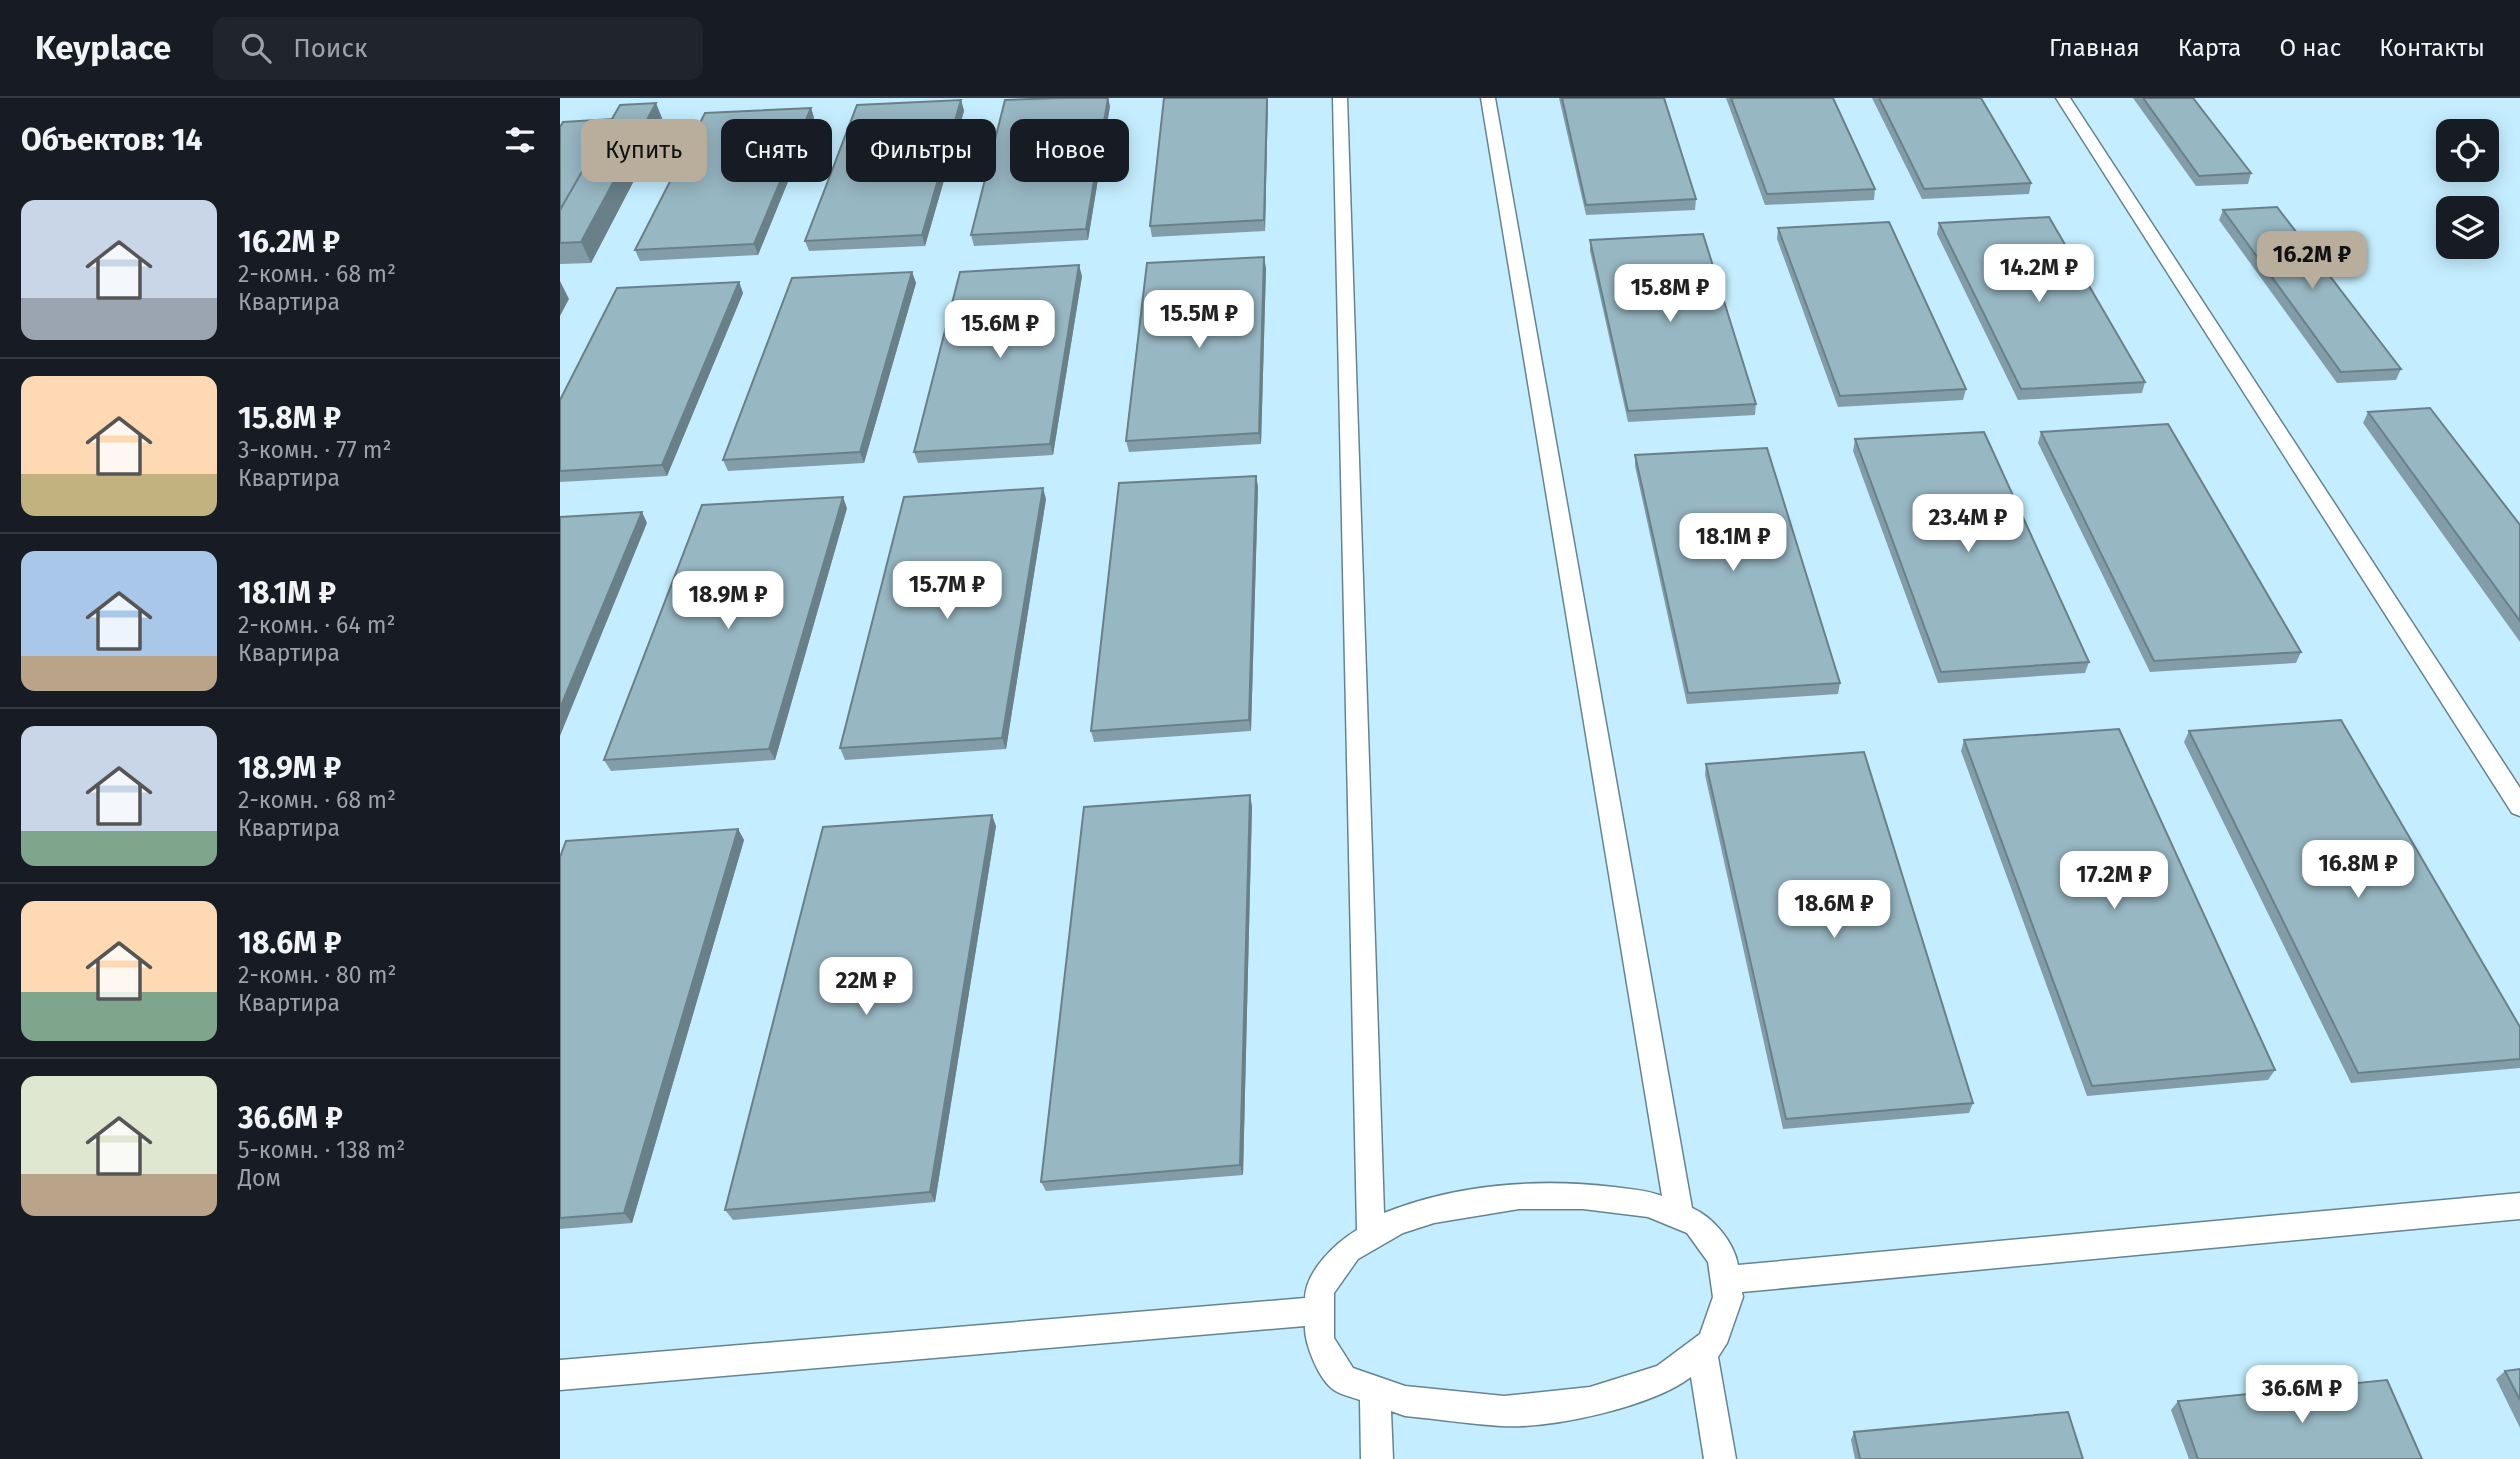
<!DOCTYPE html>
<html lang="ru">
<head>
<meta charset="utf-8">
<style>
  body { margin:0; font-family:"Fira Sans",sans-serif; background:#20242c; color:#f1f3f6; height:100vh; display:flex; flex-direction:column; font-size:26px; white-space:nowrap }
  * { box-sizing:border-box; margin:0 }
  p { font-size:23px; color:#9ea1a6 }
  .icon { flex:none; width:38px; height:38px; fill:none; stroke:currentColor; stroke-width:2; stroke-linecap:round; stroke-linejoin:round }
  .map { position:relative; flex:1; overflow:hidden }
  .drawer { display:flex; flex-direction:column; background:#171b24; width:560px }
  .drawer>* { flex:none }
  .top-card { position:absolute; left:21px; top:21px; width:665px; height:63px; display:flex; gap:14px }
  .tools { position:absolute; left:1876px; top:21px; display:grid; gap:14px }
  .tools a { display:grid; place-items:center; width:63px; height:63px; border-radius:14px; background:#171b24; box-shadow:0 4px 18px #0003; font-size:35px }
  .price { position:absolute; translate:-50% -60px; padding:0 16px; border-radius:14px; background:#fff; color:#222; font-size:23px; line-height:46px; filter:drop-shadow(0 2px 4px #0008) }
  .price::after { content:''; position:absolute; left:50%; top:42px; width:21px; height:16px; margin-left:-10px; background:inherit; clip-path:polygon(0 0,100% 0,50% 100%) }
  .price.selected { background:#b9ae9b; color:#111 }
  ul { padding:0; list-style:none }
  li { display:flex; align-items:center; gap:21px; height:175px; padding:0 21px }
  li+li { border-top:2px solid #363941 }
  li span { display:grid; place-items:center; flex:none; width:196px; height:140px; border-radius:14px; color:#555 }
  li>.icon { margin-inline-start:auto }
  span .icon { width:84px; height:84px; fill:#fffc; stroke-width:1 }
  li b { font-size:30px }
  h2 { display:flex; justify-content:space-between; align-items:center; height:84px; padding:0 21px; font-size:30px }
  .pill { padding:0 24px; border-radius:14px; background:#171b24; box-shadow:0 4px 18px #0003; font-size:24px; line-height:63px }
  .pill.selected { background:#b9ae9b; color:#111 }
  header { display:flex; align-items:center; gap:42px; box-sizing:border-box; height:98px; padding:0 35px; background:#171b24; border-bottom:2px solid #363941 }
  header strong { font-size:33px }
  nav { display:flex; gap:38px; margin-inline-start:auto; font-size:24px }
  .search { width:490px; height:63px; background:#20242c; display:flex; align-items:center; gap:18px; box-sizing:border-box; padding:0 24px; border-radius:14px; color:#9ea1a6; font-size:26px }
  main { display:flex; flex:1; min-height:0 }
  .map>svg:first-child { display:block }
</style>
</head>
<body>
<header>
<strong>Keyplace</strong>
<div class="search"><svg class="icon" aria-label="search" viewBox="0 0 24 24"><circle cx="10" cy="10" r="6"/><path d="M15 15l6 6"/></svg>Поиск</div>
<nav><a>Главная</a><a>Карта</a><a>О нас</a><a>Контакты</a></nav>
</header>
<main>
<section class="drawer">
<h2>Объектов: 14<svg class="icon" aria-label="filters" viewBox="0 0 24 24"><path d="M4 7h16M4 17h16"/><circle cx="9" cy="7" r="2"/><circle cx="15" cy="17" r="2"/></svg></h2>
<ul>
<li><span style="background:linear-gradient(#c9d6e8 70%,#9aa5b1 0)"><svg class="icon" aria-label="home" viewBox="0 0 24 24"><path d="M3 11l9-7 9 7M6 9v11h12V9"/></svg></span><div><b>16.2M ₽</b><p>2-комн. · 68 m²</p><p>Квартира</p></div></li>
<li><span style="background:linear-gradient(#ffd9b3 70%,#c2b280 0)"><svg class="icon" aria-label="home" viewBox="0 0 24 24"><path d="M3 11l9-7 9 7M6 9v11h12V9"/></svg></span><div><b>15.8M ₽</b><p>3-комн. · 77 m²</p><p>Квартира</p></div></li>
<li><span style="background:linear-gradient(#a9c7e8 75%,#b9a48a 0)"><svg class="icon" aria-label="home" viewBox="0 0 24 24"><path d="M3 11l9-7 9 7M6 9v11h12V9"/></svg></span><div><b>18.1M ₽</b><p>2-комн. · 64 m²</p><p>Квартира</p></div></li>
<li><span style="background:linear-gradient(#c9d6e8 75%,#7fa58c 0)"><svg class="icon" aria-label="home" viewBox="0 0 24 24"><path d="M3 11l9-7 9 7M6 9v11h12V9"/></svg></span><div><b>18.9M ₽</b><p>2-комн. · 68 m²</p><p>Квартира</p></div></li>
<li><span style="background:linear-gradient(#ffd9b3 65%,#7fa58c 0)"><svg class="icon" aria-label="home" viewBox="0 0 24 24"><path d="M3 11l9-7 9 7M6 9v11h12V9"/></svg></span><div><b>18.6M ₽</b><p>2-комн. · 80 m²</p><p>Квартира</p></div></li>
<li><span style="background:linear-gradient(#dfe7d0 70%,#b9a48a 0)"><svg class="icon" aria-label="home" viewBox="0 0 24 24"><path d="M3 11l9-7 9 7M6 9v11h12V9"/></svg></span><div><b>36.6M ₽</b><p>5-комн. · 138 m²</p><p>Дом</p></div></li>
</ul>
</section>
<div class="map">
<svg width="1960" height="1361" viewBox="0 0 1960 1361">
  <rect width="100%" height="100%" fill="#d7f2fd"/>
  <path fill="#c4eeff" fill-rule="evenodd" d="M0 0H1960V1361H0ZM1888 33H1927V72H1888ZM1888 110H1927V149H1888Z"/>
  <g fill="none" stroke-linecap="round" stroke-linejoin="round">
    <g stroke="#658490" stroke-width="3">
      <path id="service" d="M773 0H787L824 1115C896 1086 978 1080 1054 1089 1070 1091 1086 1092 1102 1098L921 0H935L1132 1110C1153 1119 1174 1144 1178 1167L1960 1095V1121L1182 1194 1183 1199 1167 1245 1158 1259 1176 1361H1144L1131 1279C1091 1309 992 1331 941 1328 909 1326 877 1321 845 1318L831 1313 833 1361H801L800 1302C792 1299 781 1297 774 1292 759 1282 744 1245 745 1228L0 1292V1262L745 1200C746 1173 775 1145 797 1132ZM959 1111H1023L1088 1119 1127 1135 1148 1164 1153 1199 1140 1236 1097 1268 1030 1289 944 1298 845 1288 793 1270 774 1240V1195L798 1161 843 1135 874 1125Z
        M1496 0H1510L1960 690V718L1952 715Z"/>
    </g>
    <use href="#service" fill="#fff" fill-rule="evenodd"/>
  </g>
  <path fill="#829da8" d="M604 0H708L705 133 592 139 590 128Z
    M999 0H1104L1136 101 1135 112 1026 117Z
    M1166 0H1273L1315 91 1314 102 1205 107Z
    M1312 0H1421L1471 85 1469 96 1362 101Z
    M1573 0H1633L1691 75 1688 86 1636 88Z
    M401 2 404 13 365 148 249 153 245 143Z
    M550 8 528 142 414 148 411 137Z
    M251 10 254 20 198 157 80 163 75 152Z
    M104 25 31 165 0 166V29Z
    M1663 112 1841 271 1836 282 1777 285 1659 122Z
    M1379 125 1585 284 1582 295 1458 302 1377 136Z
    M1218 130 1406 291 1403 302 1278 309 1217 141Z
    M1030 142 1196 306 1195 317 1068 324 1030 153Z
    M706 170 701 346 569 354 566 343Z
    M352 174 356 185 304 365 168 373 163 362Z
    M522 178 493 357 358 365 354 354Z
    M179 184 183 195 107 378 0 384V302Z
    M1808 314 1960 427V544L1803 325Z
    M1481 334 1741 554 1736 565 1590 574 1478 345Z
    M1295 342 1529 564 1525 575 1378 585 1293 353Z
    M1075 357 1280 585 1278 596 1127 606 1075 368Z
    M696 378 698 389 691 633 534 644 531 633Z
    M486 401 446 651 285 662 280 650Z
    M287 410 215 662 51 673 44 662Z
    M1629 633 1960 929V970L1791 985 1624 644Z
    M1404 642 1715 972 1708 982 1527 998 1401 653Z
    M1146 666 1413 1005 1409 1015 1223 1031 1145 677Z
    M692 708 683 1077 486 1093 481 1084Z
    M436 728 375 1104 173 1122 165 1112Z
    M178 731 184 742 72 1125 0 1131V759Z
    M1960 1271V1330L1936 1281 1945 1273Z
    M1618 1303 1862 1361H1629L1611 1312Z
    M1294 1334 1523 1361H1295L1291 1342Z"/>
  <path fill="#6a8088" d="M548 0 550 8 528 142 526 131Z
    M707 0H708L705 133 704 122Z
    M401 2 404 13 365 148 362 137Z
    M96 5 104 25 31 165 21 144Z
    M251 10 254 20 198 157 194 146Z
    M704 159 706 170 701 346 699 335Z
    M519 167 522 178 493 357 490 346Z
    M352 174 356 185 304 365 300 354Z
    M0 183 9 201 0 218Z
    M179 184 183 195 107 378 102 367Z
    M696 378 698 389 691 633 689 622Z
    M483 390 486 401 446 651 442 640Z
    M283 399 287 410 215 662 209 651Z
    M82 414 87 425 0 638V610Z
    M690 697 692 708 683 1077 680 1067Z
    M432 717 436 728 375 1104 370 1094Z
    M178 731 184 742 72 1125 64 1115Z"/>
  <path fill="#97b7c3" stroke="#6a8088" stroke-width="2" d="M499 0H548L526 131 411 137 445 2Z
    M604 0H707L704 122 590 128Z
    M1002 0H1104L1136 101 1026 107Z
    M1171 0H1273L1315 91 1207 96Z
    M1319 0H1421L1471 85 1364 91Z
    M1583 0H1633L1691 75 1639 78Z
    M401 2 362 137 245 143 297 7Z
    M96 5 21 144 0 145V112L60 7Z
    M251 10 194 146 75 152 145 15Z
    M52 21 0 112V29L3 24Z
    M1717 109 1841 271 1781 274 1663 112Z
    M1489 119 1585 284 1461 291 1379 125Z
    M1329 124 1406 291 1280 298 1218 130Z
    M1143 136 1196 306 1068 313 1030 142Z
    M704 159 699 335 566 343 587 165Z
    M519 167 490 346 354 354 400 174Z
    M352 174 300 354 163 362 232 180Z
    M179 184 102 367 0 373V302L57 190Z
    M1870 310 1960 427V523L1808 314Z
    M1608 326 1741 554 1594 563 1481 334Z
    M1424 334 1529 564 1381 574 1295 341Z
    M1207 350 1280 585 1128 595 1075 357Z
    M696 378 689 622 531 633 559 385Z
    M483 390 442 640 280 650 344 399Z
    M283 399 209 651 44 662 142 407Z
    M82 414 0 610V419Z
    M1781 622 1960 929V961L1798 975 1629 633Z
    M1559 631 1715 972 1532 988 1404 642Z
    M1304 654 1413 1005 1226 1021 1146 666Z
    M690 697 680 1067 481 1084 524 709Z
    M432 717 370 1094 165 1112 263 729Z
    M178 731 64 1115 0 1120V759L6 743Z
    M1960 1271V1302L1945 1273Z
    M1827 1282 1862 1361H1638L1618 1303Z
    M1508 1314 1523 1361H1300L1294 1334Z"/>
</svg>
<div class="tools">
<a><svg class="icon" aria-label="locate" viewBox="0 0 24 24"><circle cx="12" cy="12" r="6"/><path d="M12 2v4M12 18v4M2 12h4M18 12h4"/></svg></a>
<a><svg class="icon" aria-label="layers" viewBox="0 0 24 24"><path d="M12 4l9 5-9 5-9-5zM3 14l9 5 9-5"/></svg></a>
</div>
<b class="price selected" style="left:1752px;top:193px">16.2M ₽</b>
<b class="price" style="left:1479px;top:206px">14.2M ₽</b>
<b class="price" style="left:1110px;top:226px">15.8M ₽</b>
<b class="price" style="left:639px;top:252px">15.5M ₽</b>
<b class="price" style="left:440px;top:262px">15.6M ₽</b>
<b class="price" style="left:1408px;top:456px">23.4M ₽</b>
<b class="price" style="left:1173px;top:475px">18.1M ₽</b>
<b class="price" style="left:387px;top:523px">15.7M ₽</b>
<b class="price" style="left:168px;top:533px">18.9M ₽</b>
<b class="price" style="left:1798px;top:802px">16.8M ₽</b>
<b class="price" style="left:1554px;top:813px">17.2M ₽</b>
<b class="price" style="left:1274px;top:842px">18.6M ₽</b>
<b class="price" style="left:306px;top:919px">22M ₽</b>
<b class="price" style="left:1742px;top:1327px">36.6M ₽</b>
<div class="top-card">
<a class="pill selected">Купить</a>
<a class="pill">Снять</a>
<a class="pill">Фильтры</a>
<a class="pill">Новое</a>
</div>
</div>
</main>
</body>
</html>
